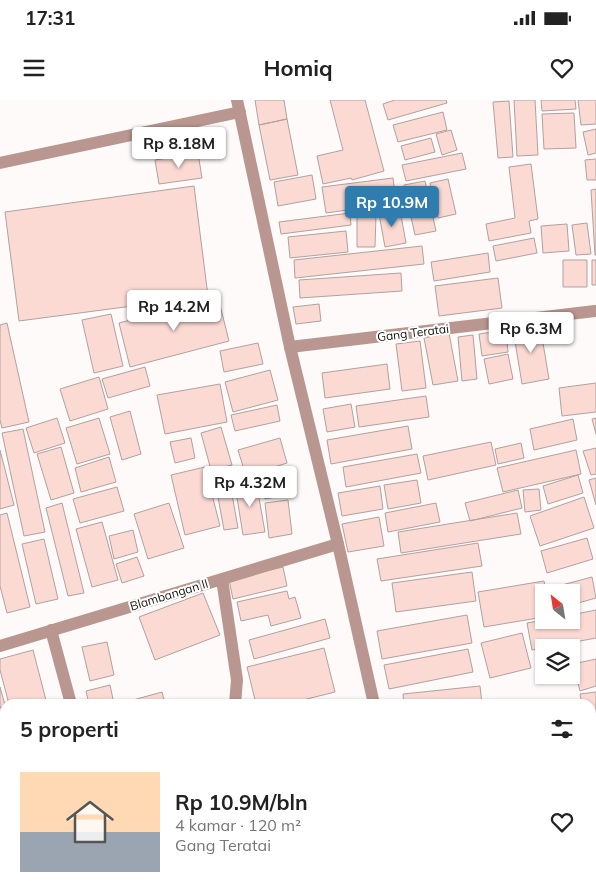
<!DOCTYPE html>
<html lang="id">
<head>
<meta charset="utf-8">
<style>
  body { margin:0; font-family:Mulish,sans-serif; background:#f6f6f6; color:#222; height:100vh; display:flex; flex-direction:column; font-size:19px; white-space:nowrap }
  * { box-sizing:border-box; margin:0 }
  p { font-size:16px; color:#767676 }
  .icon { flex:none; width:28px; height:28px; fill:none; stroke:currentColor; stroke-width:2; stroke-linecap:round; stroke-linejoin:round }
  .map { position:relative; flex:1; overflow:hidden }
  .panel { position:absolute; left:0px; top:599px; width:596px; height:196px; display:flex; flex-direction:column; background:#fff; border-radius:15px 15px 0 0; box-shadow:0 1px 4px #0004 }
  .panel>* { flex:none }
  .needle { width:32px; rotate:330deg }
  .controls { position:absolute; left:535px; top:484px; display:grid; gap:10px }
  .controls a { display:grid; place-items:center; width:45px; height:45px; border-radius:0px; background:#fff; box-shadow:0 1px 4px #0004; font-size:25px }
  .price { position:absolute; translate:-50% -42px; padding:0 11px; border-radius:5px; background:#fff; color:#222; font-size:16px; line-height:32px; filter:drop-shadow(0 1px 2px #0008) }
  .price::after { content:''; position:absolute; left:50%; top:30px; width:15px; height:11px; margin-left:-8px; background:inherit; clip-path:polygon(0 0,100% 0,50% 100%) }
  .price.selected { background:#2f7caf; color:#fff }
  ul { padding:0; list-style:none }
  li { display:flex; align-items:center; gap:15px; height:125px; padding:0 20px }
  li span { display:grid; place-items:center; flex:none; width:140px; height:100px; border-radius:0px; color:#555 }
  li>.icon { margin-inline-start:auto }
  span .icon { width:60px; height:60px; fill:#fffc; stroke-width:1 }
  li b { font-size:21px }
  h2 { display:flex; justify-content:space-between; align-items:center; height:60px; padding:0 20px; font-size:21px }
  .status { display:flex; justify-content:space-between; align-items:center; height:35px; padding:0 25px; background:#fff; direction:ltr }
  .status svg { height:14px; fill:currentColor }
  header { display:flex; justify-content:space-between; align-items:center; height:65px; padding:0 20px; background:#fff; font-size:22px; font-weight:700 }
  .map>svg:first-child { display:block }
</style>
</head>
<body>
<div class="status"><b>17:31</b><svg viewBox="0 0 49 12"><path d="M0 12V9h3v3zM5 12V6h3v6zM10 12V3h3v9zM15 12V0h3v12zM26 1h20v11H26zM47 4h2v5h-2z"/></svg></div>
<header><svg class="icon" aria-label="menu" viewBox="0 0 24 24"><path d="M4 6h16M4 12h16M4 18h16"/></svg>Homiq<svg class="icon" aria-label="heart" viewBox="0 0 24 24"><path d="M12 20l-8-8c-3-5 5-10 8-4 3-6 11-1 8 4z"/></svg></header>
<div class="map">
<svg width="596" height="794" viewBox="0 0 596 794">
  <rect width="100%" height="100%" fill="#fdfaf9"/>
  <path fill="#fcdad4" stroke="#b1a19e" d="M255 0H284L287 19 259 25Z
    M330 0H365L384 71 352 80 351 78 323 84 317 56 343 50Z
    M395 0H446L447 3 388 20 383 4Z
    M514 0H535L538 55 517 56Z
    M541 0H575L576 9 542 11Z
    M578 0H596V24L581 25Z
    M509 1 513 57 498 58 493 2Z
    M443 12 447 30 398 42 393 25Z
    M574 13 576 48 544 49 542 14Z
    M287 19 298 75 270 80 259 25Z
    M193 29 197 51 160 58 156 37Z
    M596 29V53L588 55 583 32Z
    M451 30 457 50 442 55 436 34Z
    M431 38 435 52 405 60 401 46Z
    M198 53 202 78 159 84 155 60Z
    M462 53 466 69 406 81 402 65Z
    M596 59V80H587L585 60Z
    M531 64 538 119 529 121 531 133 489 141 486 124 515 118 509 67Z
    M312 75 316 99 278 106 274 82Z
    M393 78 396 103 326 113 322 87Z
    M448 79 456 114 438 118 430 83Z
    M425 81 436 131 415 135 404 85Z
    M194 86 208 196 19 221 5 112Z
    M596 89V155H595L591 90Z
    M400 110 406 143 385 147 379 114Z
    M350 113 351 125 281 134 279 122Z
    M357 114 376 115 375 147H357Z
    M587 123 591 154 576 155 572 125Z
    M567 124 569 151 543 153 541 126Z
    M346 131 348 152 290 158 288 137Z
    M534 138 537 153 496 161 493 146Z
    M422 146 424 164 295 178 294 160Z
    M488 153 490 172 434 181 431 162Z
    M563 160H587V187H563Z
    M592 160H596V185H592Z
    M401 173 402 191 300 198 299 180Z
    M498 178 502 208 439 216 435 186Z
    M218 197 229 241 130 267 119 223Z
    M319 204 321 221 296 224 293 207Z
    M111 214 123 266 94 273 82 220Z
    M7 223 29 322 2 328 0 320V225Z
    M540 225 549 279 522 284 513 229Z
    M506 230 508 252 482 256 479 234Z
    M449 233 458 281 433 285 424 238Z
    M473 235 477 279 462 281 458 237Z
    M420 241 426 288 402 291 396 244Z
    M258 243 263 264 224 272 220 251Z
    M508 254 513 279 489 284 484 259Z
    M387 264 390 289 325 298 322 273Z
    M145 267 150 286 108 298 102 279Z
    M270 270 278 300 233 312 225 282Z
    M99 277 108 309 70 321 60 289Z
    M596 283V312L562 316 559 288Z
    M220 284 227 322 165 334 157 295Z
    M426 296 429 317 359 327 356 306Z
    M351 304 355 327 327 332 323 309Z
    M277 305 280 321 235 331 231 315Z
    M130 311 141 354 122 360 110 317Z
    M57 318 65 343 34 353 26 328Z
    M99 318 110 354 77 364 66 328Z
    M596 318V334L592 319Z
    M573 319 577 340 534 350 530 329Z
    M408 326 412 349 331 364 327 340Z
    M221 327 232 365 211 370 201 333Z
    M23 329 45 432 24 436 2 333Z
    M191 338 195 358 175 363 170 342Z
    M280 338 287 363 246 376 238 350Z
    M491 342 496 365 428 380 423 356Z
    M521 343 524 358 498 364 495 349Z
    M61 347 74 393 51 400 37 354Z
    M596 348V374L591 375 583 351Z
    M0 350 14 405 0 409Z
    M576 350 581 374 503 392 497 368Z
    M417 354 421 373 346 387 343 367Z
    M109 357 116 382 81 392 75 368Z
    M205 367 220 426 185 435 171 375Z
    M228 372 238 428 224 430 214 375Z
    M285 374 288 395 265 399 262 378Z
    M578 375 583 393 548 404 543 386Z
    M596 378V405L589 380Z
    M417 380 421 403 388 409 384 385Z
    M256 381 265 432 243 435 235 385Z
    M380 386 383 409 342 416 338 393Z
    M117 387 124 411 80 423 73 399Z
    M539 389 541 410 525 412 523 390Z
    M518 390 522 408 470 421 465 403Z
    M584 397 594 428 540 446 530 416Z
    M288 400 292 434 269 438 265 403Z
    M62 403 84 493 68 496 46 408Z
    M169 403 184 448 148 459 134 414Z
    M436 403 440 422 388 432 385 413Z
    M7 413 30 507 7 513 0 486V415Z
    M517 413 521 434 401 453 398 432Z
    M379 417 384 446 348 452 342 424Z
    M102 422 118 480 92 487 76 429Z
    M133 430 138 452 114 459 109 436Z
    M587 438 593 459 547 473 541 451Z
    M44 439 58 499 36 504 22 444Z
    M478 443 482 466 381 481 377 459Z
    M137 457 144 476 122 483 116 464Z
    M283 467 287 486 233 499 229 480Z
    M472 472 476 501 396 512 392 483Z
    M592 477 596 498 571 505V492H548L547 489Z
    M544 481 546 492H544V517L484 527 478 492Z
    M287 491 289 499 295 497 301 518 271 526 268 515 241 521 237 502Z
    M203 493 220 535 155 560 139 517Z
    M596 510V538L532 550 527 523 544 520H571V515Z
    M467 515 472 543 382 559 377 531Z
    M325 519 330 538 254 559 249 540Z
    M522 533 531 568 490 578 481 543Z
    M107 542 114 575 90 581 82 547Z
    M324 548 335 592 287 604H256L247 567Z
    M468 549 473 572 389 589 384 565Z
    M33 550 47 604H9L0 570V559Z
    M596 559V586L580 591 573 564Z
    M110 585 114 604H89L86 591Z
    M480 586 482 604H404L403 594Z
    M0 587 5 605V607L0 608Z
    M162 592 165 604H126V602Z
    M596 592V619H591V604H582L580 594Z
    M5 615V645L0 646V616Z
    M596 622V641L591 642V623Z
    M596 649V672L593 673 591 650Z
    M5 658V702L0 704V660Z
    M2 714 5 725V767L0 749V715Z
    M596 769V794H583L582 790H591V770Z
    M23 790H47V794H21L20 791Z
    M78 790H102L103 794H62Z
    M141 790H165L166 794H140L139 791Z
    M190 790H221L223 794H191Z
    M290 790H375L376 794H291Z
    M446 790H516V794H446Z
    M520 790H545L546 794H521Z
    M555 790H576L577 794H555Z"/>
  <g fill="none" stroke-linecap="round" stroke-linejoin="round">
    <path stroke="#b9968f" stroke-width="12" d="M0 63 240 12"/>
    <path stroke="#b9968f" stroke-width="12" d="M290 247 595 211
      M222 479 237 580 235 604
      M51 530 71 604
      M0 546 338 444
      M0 762 5 780
      M8 790 9 794
      M121 790 122 794"/>
    <path stroke="#b9968f" stroke-width="12" d="M237 0 290 247 338 444 374 604
      M415 790 416 794"/>
  </g>
  <g text-anchor="middle" stroke-width="4" stroke-linejoin="round" paint-order="stroke">
    <g font-size="12" fill="#15100e" stroke="#fff">
      <text transform="translate(413 233) rotate(-7)" y="4">Gang Teratai</text>
      <text transform="translate(169 495) rotate(-17)" y="4">Blambangan II</text>
    </g>
  </g>
</svg>
<div class="controls">
<a><svg class="needle" viewBox="-14 -14 28 28"><path d="M0-13l5 13h-10z" fill="#e53935"/><path d="M0 13l5-13h-10z" fill="#767676"/></svg></a>
<a><svg class="icon" aria-label="layers" viewBox="0 0 24 24"><path d="M12 4l9 5-9 5-9-5zM3 14l9 5 9-5"/></svg></a>
</div>
<b class="price" style="left:179px;top:69px">Rp 8.18M</b>
<b class="price selected" style="left:392px;top:128px">Rp 10.9M</b>
<b class="price" style="left:174px;top:232px">Rp 14.2M</b>
<b class="price" style="left:531px;top:254px">Rp 6.3M</b>
<b class="price" style="left:250px;top:408px">Rp 4.32M</b>
<section class="panel">
<h2>5 properti<svg class="icon" aria-label="filters" viewBox="0 0 24 24"><path d="M4 7h16M4 17h16"/><circle cx="9" cy="7" r="2"/><circle cx="15" cy="17" r="2"/></svg></h2>
<ul>
<li><span style="background:linear-gradient(#ffd9b3 60%,#9aa5b1 0)"><svg class="icon" aria-label="home" viewBox="0 0 24 24"><path d="M3 11l9-7 9 7M6 9v11h12V9"/></svg></span><div><b>Rp 10.9M/bln</b><p>4 kamar · 120 m²</p><p>Gang Teratai</p></div><svg class="icon" aria-label="heart" viewBox="0 0 24 24"><path d="M12 20l-8-8c-3-5 5-10 8-4 3-6 11-1 8 4z"/></svg></li>
</ul>
</section>
</div>
</body>
</html>
